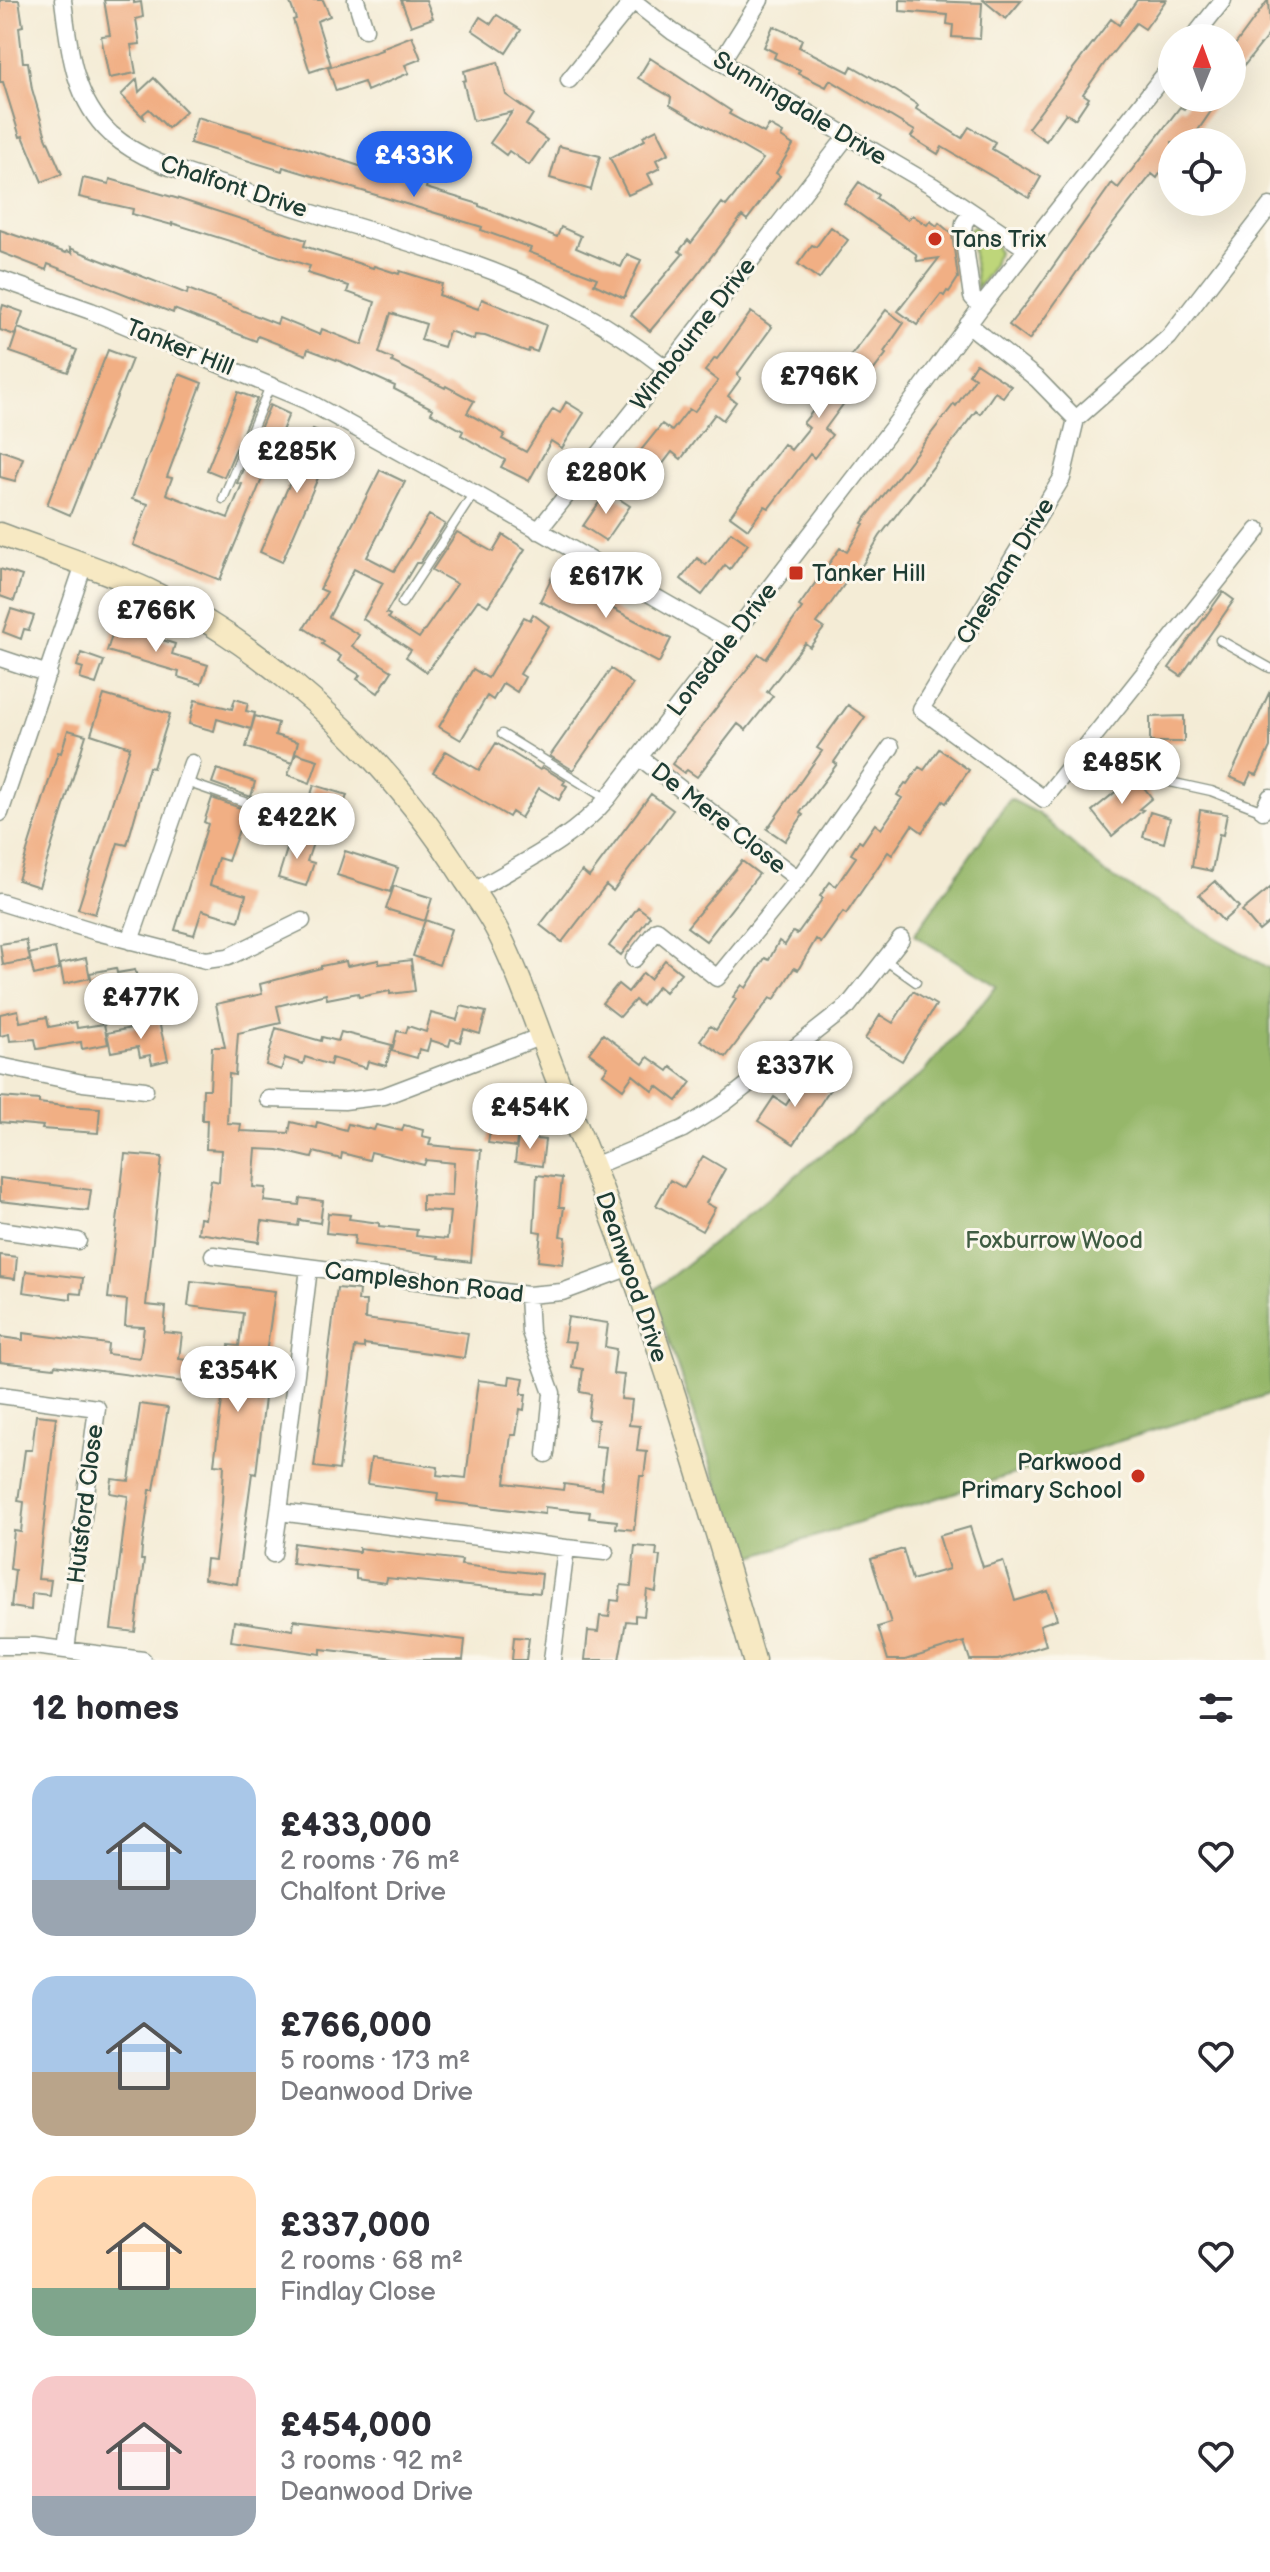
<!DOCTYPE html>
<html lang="en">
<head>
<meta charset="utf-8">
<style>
  body { margin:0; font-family:"Balsamiq Sans",sans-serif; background:#f2f2f3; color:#2b2b33; height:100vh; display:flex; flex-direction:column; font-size:30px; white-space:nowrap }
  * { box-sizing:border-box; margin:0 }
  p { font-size:26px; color:#7c7c81 }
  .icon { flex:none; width:44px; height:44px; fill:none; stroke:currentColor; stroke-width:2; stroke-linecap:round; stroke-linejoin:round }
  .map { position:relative; height:1660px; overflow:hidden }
  .panel { display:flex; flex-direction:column; background:#fff; flex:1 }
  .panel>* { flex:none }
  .needle { width:52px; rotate:1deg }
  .fabs { position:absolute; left:1158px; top:24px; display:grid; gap:16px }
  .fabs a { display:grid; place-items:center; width:88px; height:88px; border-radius:50%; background:#fff; box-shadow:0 8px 32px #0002; font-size:40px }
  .price { position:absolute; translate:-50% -68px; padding:0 18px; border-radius:28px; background:#fff; color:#222; font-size:26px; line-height:52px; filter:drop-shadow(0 2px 4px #0008) }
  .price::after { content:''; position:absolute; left:50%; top:48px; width:24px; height:18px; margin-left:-12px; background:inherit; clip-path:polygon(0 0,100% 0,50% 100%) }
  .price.on { background:#2563eb; color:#fff }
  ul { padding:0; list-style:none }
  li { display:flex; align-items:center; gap:24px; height:200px; padding:0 32px }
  li span { display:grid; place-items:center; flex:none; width:224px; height:160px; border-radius:24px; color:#555 }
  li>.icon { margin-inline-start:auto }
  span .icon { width:96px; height:96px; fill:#fffc; stroke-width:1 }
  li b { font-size:34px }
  h2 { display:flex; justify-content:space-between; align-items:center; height:96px; padding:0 32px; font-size:34px }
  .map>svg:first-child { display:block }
</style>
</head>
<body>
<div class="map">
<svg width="1270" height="1660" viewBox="0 0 1270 1660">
  <rect width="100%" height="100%" fill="#fbf7ec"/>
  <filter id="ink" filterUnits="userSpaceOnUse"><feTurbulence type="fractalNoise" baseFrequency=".0125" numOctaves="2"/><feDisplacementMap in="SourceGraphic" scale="16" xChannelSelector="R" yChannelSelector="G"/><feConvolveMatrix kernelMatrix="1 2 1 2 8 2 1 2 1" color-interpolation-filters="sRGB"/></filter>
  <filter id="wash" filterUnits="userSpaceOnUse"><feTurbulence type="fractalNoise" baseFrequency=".006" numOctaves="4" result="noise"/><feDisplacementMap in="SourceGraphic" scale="32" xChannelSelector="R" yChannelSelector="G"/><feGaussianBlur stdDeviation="1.8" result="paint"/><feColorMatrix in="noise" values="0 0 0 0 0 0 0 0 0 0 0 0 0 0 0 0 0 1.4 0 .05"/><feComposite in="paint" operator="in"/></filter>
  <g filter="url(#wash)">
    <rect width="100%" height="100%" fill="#f4ecd6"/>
    <path fill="#bed67a" stroke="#6e8a57" stroke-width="2" d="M974 226 992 240 998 251 994 265 977 289 970 229Z"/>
    <path fill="#96b76a" stroke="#5a7a4f" stroke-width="2" d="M1010 799 1038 813 1105 873 1270 969V1394L743 1559 652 1292 923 1073 997 986 914 935Z"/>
    <g id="blocks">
      <path fill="#f1af84" d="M0 0H19L23 26 19 27 23 62H28L32 89 46 137 62 174 42 182 23 136 20 137 3 82H0Z
        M104 0H134V3L141 2 143 17 136 19 140 44 131 45 136 73 109 78 101 36 110 35Z
        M289 0H323L330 16 317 21 331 65 310 72 293 20 296 19Z
        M401 0H426L433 18 411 26Z
        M900 0 982 3 980 39 952 37 953 25 947 24 948 15 900 11Z
        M983 0H1022L1006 19Z
        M1137 0H1166L1145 29 1136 23 1104 64 1083 94 1089 98 1075 119 1066 113 1046 141 1028 128 1111 19 1119 25Z
        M1268 0 1270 33 1232 81V49Z
        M497 15 521 30 506 53 472 30 480 17 491 24Z
        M773 26 802 39 799 47 849 72 852 66 896 91 918 105 916 109 962 138 969 127 995 142 992 149 1041 177 1029 198 942 147 938 154 911 137 915 131 830 80 826 87 798 73 800 70 774 58 776 53 764 47Z
        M412 36 421 59 405 65 409 73 367 91 364 82 336 91 328 68 382 50 381 48Z
        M650 58 731 111 729 114 764 133 769 125 783 133 781 137 793 145 776 173 780 176 747 220 742 216 694 279 650 331 631 315 683 254 679 251 688 240 691 243 722 203 726 206 763 159 670 105 671 97 638 78Z
        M498 62 506 95 533 114 526 125 547 140 529 165 509 151 506 155 490 143 512 112 473 121 463 81 466 80 464 71Z
        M154 78 186 111 168 128 149 109 143 114 144 118 121 95 137 79 139 92Z
        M1191 98H1220L1190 142H1172V172L1164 167 1157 178 1152 174 1088 256 1029 340 1009 325 1035 292 1112 183 1118 188 1180 107 1184 109Z
        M197 117 301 147 384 174 385 172 427 184 426 188 479 204V206L557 237 561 227 581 236 576 248 621 267 627 254 641 260 624 298 594 284 597 278 529 252 531 248 481 230 482 227 283 167 282 171 190 143Z
        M657 129 669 153 656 160 660 168 648 174 653 184 628 195 610 158 645 140 643 136Z
        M559 146 600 156 591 190 550 178Z
        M83 178 109 184 110 179 179 199 306 240 304 246 373 268 374 266 399 274 400 271 442 284 439 295 478 309 482 299 546 325 537 352 529 349 528 352 485 336 475 335 474 340 449 331 444 347 421 340 426 324 391 313 379 353 393 359 392 362 445 388 446 386 474 401 467 413 505 434 502 439 526 452 553 409 560 413 566 402 584 413 562 448 551 441 529 481 501 467 505 460 461 435 463 431 431 413 433 409 394 389 395 386 342 362 308 349 306 355 258 336 256 341 174 309 173 313 48 264 46 270 0 252V230L66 253 67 251 72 253 70 248 187 294 188 289 277 324 279 318 320 335 322 329 362 345 375 302 347 292 349 286 307 273 310 266 172 223V225L132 214 133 209 79 197Z
        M859 182 878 195 876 198 908 220 912 215 927 225 930 221 937 226 939 223 952 234 958 278 949 292 947 291 944 296 941 294 917 325 898 311 939 258 917 261 916 254 844 203Z
        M831 227 848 240 819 279 798 264 812 245 816 247Z
        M3 305 23 312 15 335 0 330V315Z
        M886 310 904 323 884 352 886 354 853 397 850 395 825 429 832 435 814 458 810 454 769 508 765 506 748 529 730 516 784 444 791 450 809 428 803 423 817 406 814 404Z
        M751 312 772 327 737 375 741 378 728 396 736 402 723 420 715 414 681 459 672 452 649 482 629 465 662 424 672 431 689 409 694 412 718 381 705 371 715 358 717 359Z
        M18 328 77 350 68 372 10 352Z
        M108 350 132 359 70 515 47 505Z
        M976 363 1011 386 1003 397 995 392 980 414 976 411 880 536 855 577 851 575 817 623 824 628 810 647 805 643 767 692 773 696 746 730 738 724 697 777 687 770 684 773 672 764 759 654 766 659 802 608 799 606 840 548 847 552 864 524 862 523 954 404 956 406 975 378 969 374Z
        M179 374 202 383 167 477 172 478 166 494 228 518 242 484 237 483 270 405 289 414 220 580 133 545 148 504 132 499Z
        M238 392 257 399 224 477 207 470Z
        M313 429 335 438 282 562 260 552Z
        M0 450 23 458 15 481 0 477Z
        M380 470 405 482 367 557 394 571 429 515 445 524 420 563H416L386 613 390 615 388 618 419 638 457 584 432 570 457 532 493 552 503 535 525 549 488 606 478 600 427 672 406 657 411 650 363 619 383 583 354 569 329 617 359 635 352 646 392 671 378 693 357 679 360 675 338 661 341 656 322 644 324 641 304 628 327 592 320 589Z
        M607 491 630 506 606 541 583 526Z
        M731 532 748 544 730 569 725 565 702 595 681 579 697 558 706 565Z
        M0 569 22 576 14 601 0 596Z
        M552 577 671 639 659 663 540 601Z
        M1223 592 1234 600 1181 676 1169 668Z
        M11 609 34 616 29 630 24 629 21 639 3 632Z
        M533 614 549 626 520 674 525 677 517 692 503 683 493 700 487 696 461 740 439 727 473 669 488 678 524 617 530 620Z
        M114 628 137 636 138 632 175 644 172 654 208 665 201 684 178 677 179 672 107 651Z
        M81 653 104 661 96 684 80 679 83 668 77 666Z
        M611 669 633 684 573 770 550 756Z
        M1270 691V747L1257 775 1251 773 1246 784 1230 777Z
        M104 695 170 714 153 768 149 767 127 845 118 843 95 914 78 909 130 747 91 734Z
        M235 699 248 703 246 711 255 713 251 729 217 719 214 731 189 724 195 700 232 709Z
        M848 705 865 717 834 762 837 764 800 813 803 815 785 841 767 829 822 751 817 748Z
        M255 716 278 723 275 735 298 742 292 763 246 747Z
        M1184 716V742H1150V717Z
        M68 730 86 735 39 887 18 880 58 752 61 753Z
        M496 743 540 770 542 767 565 781 563 784 567 786 559 800 539 788 521 818 512 812 509 817 433 772 446 751 479 770Z
        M1144 745 1158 762 1139 779 1124 763Z
        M939 749 969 770 946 803 943 801 922 832 912 825 892 855 888 852 846 914 843 912 821 943 816 939 798 970 794 968 774 1000 770 998 726 1057 700 1040 710 1026 716 1030 736 999 733 997 742 985 746 988 765 958 769 960 779 941 785 945 793 932 797 934 823 898 820 896 830 882 836 886 856 857 851 854 859 841 862 843 875 824 881 829 902 798 897 795 905 783 907 784 919 767 924 770Z
        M296 753 318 760 310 783 288 775Z
        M217 769 255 782 251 797 212 783Z
        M1135 776 1152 798 1139 809 1143 810 1112 836 1092 811Z
        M314 785 347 795 339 820 306 810Z
        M651 794 673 810 613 891 606 885 562 942 540 925 582 871 589 877Z
        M212 798 246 810 228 861 218 858 210 885 246 895 239 921 202 910 194 935 175 930 208 824 204 822Z
        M1200 810 1227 814 1223 835 1219 834 1212 871 1192 867Z
        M1150 812 1170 818 1164 843 1143 837Z
        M292 833 314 840 307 861 314 863 306 886 278 878Z
        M345 851 398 868 390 892 337 875Z
        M742 861 759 874 706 941 687 927Z
        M1215 881 1239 907 1223 921 1199 895Z
        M394 886 432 898 425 921 386 909Z
        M1270 888V922L1259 931 1242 911Z
        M638 907 650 916 621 955 609 946Z
        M425 920 451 929 439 965 413 956Z
        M26 940 30 960 3 965 0 944Z
        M55 948 59 969 34 975 29 954Z
        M86 958 90 978 64 984 60 964Z
        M379 960V964L411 960 415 991 390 994V991L359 997 358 993 327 999 326 994 277 1006 281 1023 238 1033 235 1075 229 1074 227 1123 241 1124 240 1131 289 1133 291 1122 316 1128 317 1122 346 1130 348 1124 374 1130 376 1125 402 1131 404 1125 423 1130 422 1136 431 1138 429 1145 481 1150 471 1262 439 1258 440 1256 354 1245 355 1236 326 1233 328 1213 350 1215 349 1219 379 1223V1226L417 1230 416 1236 447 1239 450 1212 422 1210V1195L452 1196 454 1163 426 1160 424 1165 371 1152 369 1160 342 1153 341 1159 314 1152 312 1158 278 1150 256 1149 253 1187 266 1188 264 1201 299 1205 300 1198 323 1201 320 1223 299 1220 298 1226 262 1221 259 1242 198 1233 200 1218 205 1219 211 1180 219 1182 221 1150 206 1149 207 1120H202L203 1089H210L212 1047H225L216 1004 262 994 260 984 321 968V966L346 961 347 966Z
        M665 960 681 973 665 992 658 986 642 1006 635 1000 620 1017 602 1003 618 984 628 992 643 973 650 979Z
        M116 968 117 973 135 970 137 977 145 976 149 995 124 1000 121 988 94 993 90 973Z
        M174 982 179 1002 153 1008 148 988Z
        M913 991 936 1005 902 1061 865 1039 880 1015 893 1023Z
        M461 1006 486 1012 480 1034 464 1029 460 1042 451 1039 449 1046 430 1040 427 1051 419 1049 417 1058 392 1051 397 1031 406 1033 408 1026 426 1032 431 1013 457 1020Z
        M18 1010 20 1022 47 1017 49 1027 76 1022 77 1028 104 1024 108 1044 82 1049 81 1042 37 1049 35 1039 10 1041 9 1034 0 1036V1014Z
        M159 1022 168 1060 152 1064 150 1055 140 1057 138 1047 111 1052 107 1033Z
        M276 1028 321 1041 322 1037 338 1041 341 1032 392 1045 386 1066 368 1061 366 1068 332 1058 330 1065 305 1057 303 1064 285 1058 281 1070 266 1065Z
        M603 1034 643 1064 648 1057 668 1071 671 1067 691 1082 677 1101 657 1086 653 1091 633 1075 623 1089 603 1074 608 1067 589 1053Z
        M807 1073 830 1089 794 1144 758 1121 774 1097 786 1105Z
        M0 1097 39 1100V1103L64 1106 100 1108 98 1133 42 1129 43 1126 0 1122Z
        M492 1118 519 1121 516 1147 488 1143Z
        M518 1137 545 1140 542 1166 515 1162Z
        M125 1154 162 1157 146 1305 166 1307 164 1332 182 1334 179 1359 187 1360 184 1382 55 1365 54 1368 0 1362V1337L23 1340V1333L108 1344 107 1354 140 1358 144 1327 125 1326 127 1300 108 1298Z
        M703 1156 725 1169 706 1203 715 1208 702 1231 656 1205 670 1180 684 1188Z
        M537 1175 562 1178 559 1207H564L560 1236 566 1237 563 1264 538 1261 541 1232 534 1231Z
        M0 1178 91 1190 88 1211 0 1201Z
        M0 1255 17 1257 15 1279 0 1277Z
        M26 1271 83 1278 81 1294 71 1293V1299L23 1292Z
        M191 1281 275 1291 265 1361 269 1362 265 1398 256 1474 252 1473 237 1584 204 1579 206 1559 215 1560 222 1503 224 1465 214 1464 229 1345 239 1346 243 1313 188 1306Z
        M337 1288 359 1290 358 1301H366L365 1319 468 1333 464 1358 364 1344V1348L355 1347 339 1470 314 1467Z
        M568 1317 608 1323 605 1347 616 1349 613 1374 624 1375 621 1399 632 1400 629 1425 640 1426 637 1451 647 1452 644 1476H640L634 1530 616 1528 617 1521 589 1518 590 1512 545 1507V1514L437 1501 438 1493 367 1484 371 1458 438 1467 437 1475 466 1478 478 1380 509 1384 510 1376 524 1378 521 1394H526L524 1410 520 1409 516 1435H511L505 1483 563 1490 564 1484 601 1489 606 1447 595 1446 598 1420 588 1419 591 1394 580 1392 583 1369 572 1367 576 1342 564 1341Z
        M140 1404 168 1408 154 1490H150L142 1548 141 1560H144L135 1632 111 1629 128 1496 110 1493 112 1479 129 1481Z
        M36 1415 56 1417 38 1579 51 1580 49 1595 32 1593 31 1610 11 1607 15 1570 10 1569 14 1531 21 1532 24 1502 18 1501 25 1450H32Z
        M970 1527 983 1567 1003 1561 1015 1601 1048 1591 1057 1619 1040 1625 1046 1645 998 1660H970L964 1642 905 1660H888L878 1627 891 1623 871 1559 903 1549 912 1580 949 1569 939 1536Z
        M294 1543 359 1552V1548L462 1560 461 1565 542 1574 540 1593 387 1578 386 1583 356 1579V1571L292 1563Z
        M635 1546 657 1548 656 1556H660L656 1592 647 1590 644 1616 635 1615V1622L626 1621 619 1660H585L588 1631 598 1632 600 1616 609 1617 611 1600 619 1601 621 1585 631 1586Z
        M294 1620 465 1640 463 1660H411L321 1649V1654L231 1641 234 1621 293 1630Z
        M514 1637 529 1638 526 1660H512Z"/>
    </g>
  </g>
  <g filter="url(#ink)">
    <use href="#blocks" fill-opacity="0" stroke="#8a9485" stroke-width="2"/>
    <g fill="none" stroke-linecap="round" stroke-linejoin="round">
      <g stroke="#8a9485" stroke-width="11">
        <path id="lane" d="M223 499 270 386
          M402 603 474 493
          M1220 640 1270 668
          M502 734 607 799
          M186 782 259 807
          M1170 782 1211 791 1263 811
          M885 960 916 982"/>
      </g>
      <g stroke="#8a9485" stroke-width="19">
        <path id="street" d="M63 0C69 48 73 99 111 134 142 161 183 172 221 184 256 195 291 206 325 217 411 243 502 268 581 312 612 329 640 348 667 369
          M356 0 365 29
          M632 0 673 32 721 62 933 186 1027 249
          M1193 38 1223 0
          M721 62 760 0
          M569 80 633 1
          M971 213 964 223 963 233 972 297 981 307
          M0 279 91 311 305 400 474 493 730 640
          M968 324 1037 379 1076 419 1062 478 921 709 1044 799 1258 530
          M1076 419 1169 337 1270 206
          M538 531 667 369 847 136
          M0 658 48 674
          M639 757 798 879
          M1263 811 1270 797
          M0 813 84 564
          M473 892C519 864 571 841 607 799L893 427 981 307 1172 65
          M0 902 97 932 206 960 228 957 302 921
          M130 941 192 763
          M634 959 657 930 717 978 798 879 891 747
          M0 1066 83 1083 145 1090
          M268 1099 344 1101 384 1096 542 1036
          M594 1166 683 1129 723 1104 848 1006 901 939
          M0 1230 78 1241
          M213 1255 528 1295 562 1292 630 1267
          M309 1268 279 1512 566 1548 552 1660
          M528 1295 530 1332 552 1393 546 1454
          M0 1395 97 1408 66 1650
          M566 1548 605 1552
          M273 1554 279 1512
          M0 1646H34L143 1660"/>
      </g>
      <g stroke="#8a9485" stroke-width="25">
        <path id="secondary" d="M0 534C49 552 100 568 148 590 199 614 249 647 292 683 361 739 419 807 466 881 478 899 491 917 500 936 527 990 543 1048 567 1103 643 1283 700 1472 754 1660"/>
      </g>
      <use href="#lane" stroke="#fff" stroke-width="8"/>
      <use href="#street" stroke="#fff" stroke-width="16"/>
      <use href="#secondary" stroke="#f7e9c3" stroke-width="22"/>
    </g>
  </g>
  <g fill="#c8321e" stroke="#fbf7ec" stroke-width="3">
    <circle cx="935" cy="239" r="8"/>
    <rect x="788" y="565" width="16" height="16" rx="4"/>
    <circle cx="1138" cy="1476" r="8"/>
  </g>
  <g text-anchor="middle" stroke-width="6" stroke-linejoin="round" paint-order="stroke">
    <g font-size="24" fill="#1f3d34" stroke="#fbf7ec">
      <text transform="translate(800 108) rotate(31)" y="8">Sunningdale Drive</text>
      <text transform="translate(234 186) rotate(18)" y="8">Chalfont Drive</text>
      <text transform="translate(693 334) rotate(-52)" y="8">Wimbourne Drive</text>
      <text transform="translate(180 347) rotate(22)" y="8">Tanker Hill</text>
      <text transform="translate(1005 571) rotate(-59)" y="8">Chesham Drive</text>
      <text transform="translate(722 649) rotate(-52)" y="8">Lonsdale Drive</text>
      <text transform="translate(719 818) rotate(38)" y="8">De Mere Close</text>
      <text transform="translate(632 1277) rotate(71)" y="8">Deanwood Drive</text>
      <text transform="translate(424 1282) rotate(7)" y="8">Campleshon Road</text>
      <text transform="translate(85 1504) rotate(-83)" y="8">Hutsford Close</text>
    </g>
    <g font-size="24" fill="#1f3d34" stroke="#fbf7ec" text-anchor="start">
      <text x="951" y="247">Tans Trix</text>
      <text x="812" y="581">Tanker Hill</text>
      <text x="1122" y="1470" text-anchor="end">Parkwood<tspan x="1122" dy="28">Primary School</tspan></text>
    </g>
    <g font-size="24" fill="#3f5c42" stroke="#fbf7ec">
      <text x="1054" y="1248">Foxburrow Wood</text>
    </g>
  </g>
</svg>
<div class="fabs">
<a><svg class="needle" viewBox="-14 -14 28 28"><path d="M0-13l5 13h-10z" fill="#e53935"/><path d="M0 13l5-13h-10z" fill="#7c7c81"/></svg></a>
<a><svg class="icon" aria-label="locate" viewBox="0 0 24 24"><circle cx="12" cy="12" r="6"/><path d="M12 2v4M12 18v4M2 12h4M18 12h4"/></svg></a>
</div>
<b class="price on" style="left:414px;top:199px">£433K</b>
<b class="price" style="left:819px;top:420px">£796K</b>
<b class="price" style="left:297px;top:495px">£285K</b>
<b class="price" style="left:606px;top:516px">£280K</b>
<b class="price" style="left:606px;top:620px">£617K</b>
<b class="price" style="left:156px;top:654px">£766K</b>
<b class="price" style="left:1122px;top:806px">£485K</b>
<b class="price" style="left:297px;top:861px">£422K</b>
<b class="price" style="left:141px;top:1041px">£477K</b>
<b class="price" style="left:795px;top:1109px">£337K</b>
<b class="price" style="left:530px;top:1151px">£454K</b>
<b class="price" style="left:238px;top:1414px">£354K</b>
</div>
<section class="panel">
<h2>12 homes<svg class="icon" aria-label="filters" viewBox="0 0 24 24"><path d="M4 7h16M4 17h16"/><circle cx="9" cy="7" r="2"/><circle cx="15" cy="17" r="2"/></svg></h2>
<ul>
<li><span style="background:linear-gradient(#a9c7e8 65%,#9aa5b1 0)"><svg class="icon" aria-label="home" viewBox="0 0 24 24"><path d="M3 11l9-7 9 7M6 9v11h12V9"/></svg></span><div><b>£433,000</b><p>2 rooms · 76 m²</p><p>Chalfont Drive</p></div><svg class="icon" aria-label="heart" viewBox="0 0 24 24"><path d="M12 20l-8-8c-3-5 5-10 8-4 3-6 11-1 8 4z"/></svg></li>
<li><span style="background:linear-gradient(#a9c7e8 60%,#b9a48a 0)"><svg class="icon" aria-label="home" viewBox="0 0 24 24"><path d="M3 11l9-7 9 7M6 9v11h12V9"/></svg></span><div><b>£766,000</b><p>5 rooms · 173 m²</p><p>Deanwood Drive</p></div><svg class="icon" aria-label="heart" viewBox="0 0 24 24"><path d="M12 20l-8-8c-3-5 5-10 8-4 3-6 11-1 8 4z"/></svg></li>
<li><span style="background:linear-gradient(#ffd9b3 70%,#7fa58c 0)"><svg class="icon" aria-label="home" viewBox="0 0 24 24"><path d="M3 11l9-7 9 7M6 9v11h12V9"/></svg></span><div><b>£337,000</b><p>2 rooms · 68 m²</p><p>Findlay Close</p></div><svg class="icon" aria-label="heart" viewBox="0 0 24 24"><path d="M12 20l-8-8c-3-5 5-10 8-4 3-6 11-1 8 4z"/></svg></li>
<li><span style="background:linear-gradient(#f6c9c9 75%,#9aa5b1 0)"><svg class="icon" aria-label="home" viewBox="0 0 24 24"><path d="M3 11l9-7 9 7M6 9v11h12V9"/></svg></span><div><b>£454,000</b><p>3 rooms · 92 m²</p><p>Deanwood Drive</p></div><svg class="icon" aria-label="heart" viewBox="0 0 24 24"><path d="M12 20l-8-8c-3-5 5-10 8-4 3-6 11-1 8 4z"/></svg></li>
</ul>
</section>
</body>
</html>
